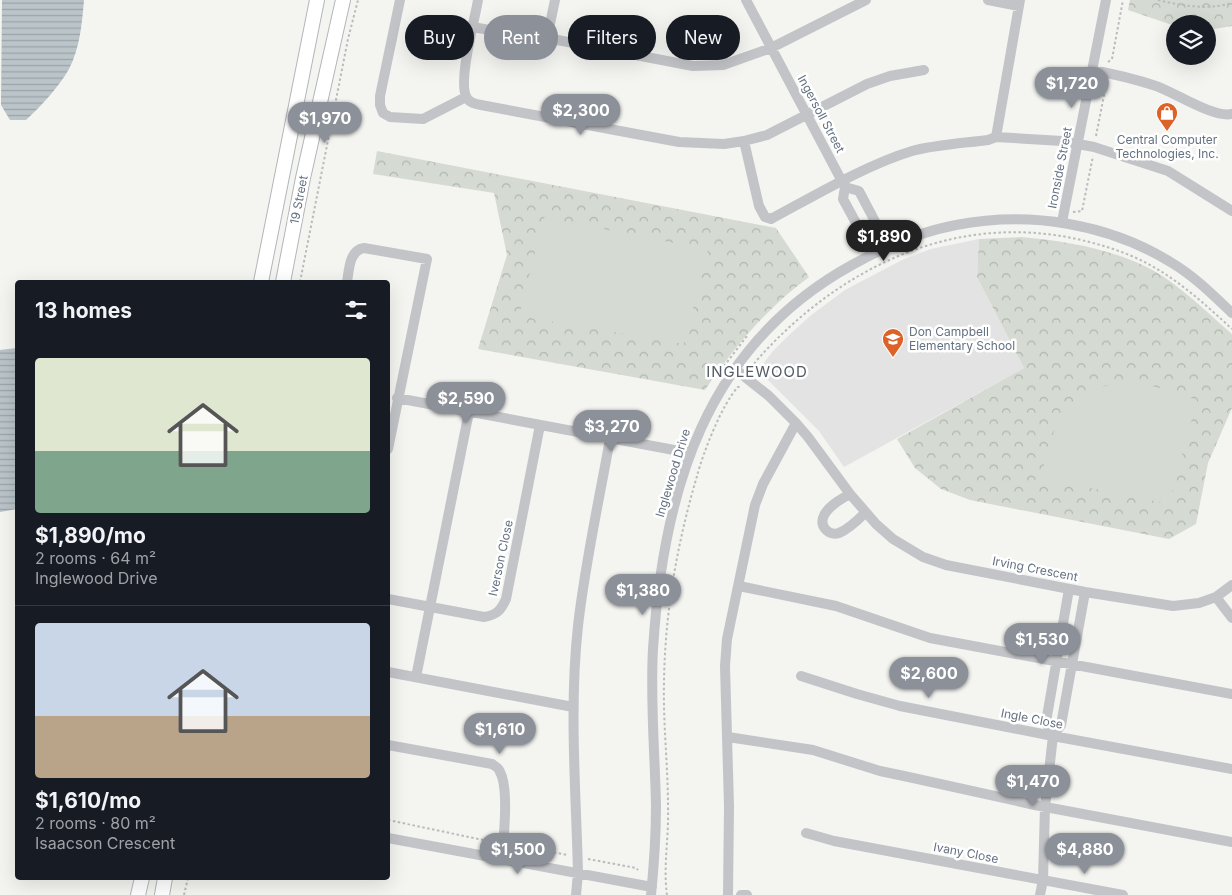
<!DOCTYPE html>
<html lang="en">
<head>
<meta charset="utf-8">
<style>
  body { margin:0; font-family:Inter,sans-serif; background:#20242c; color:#f1f3f6; height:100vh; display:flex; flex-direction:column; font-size:19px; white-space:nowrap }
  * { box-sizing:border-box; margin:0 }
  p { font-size:16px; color:#9ea1a6 }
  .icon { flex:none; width:28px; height:28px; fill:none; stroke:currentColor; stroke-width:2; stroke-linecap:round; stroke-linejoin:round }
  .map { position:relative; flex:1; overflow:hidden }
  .side { position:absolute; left:15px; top:280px; width:375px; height:600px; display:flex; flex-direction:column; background:#171b24; border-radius:5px; box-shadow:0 5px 20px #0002 }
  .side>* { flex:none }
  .guide { position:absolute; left:405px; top:15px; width:475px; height:45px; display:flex; gap:10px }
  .controls { position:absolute; left:1166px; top:15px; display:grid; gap:10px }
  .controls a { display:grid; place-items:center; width:50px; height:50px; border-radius:50%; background:#171b24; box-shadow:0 5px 20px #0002; font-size:25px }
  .price { position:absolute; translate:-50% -42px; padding:0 11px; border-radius:18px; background:#8c9099; color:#fff; font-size:16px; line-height:32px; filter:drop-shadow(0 1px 2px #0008) }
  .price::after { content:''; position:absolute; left:50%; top:30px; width:15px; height:11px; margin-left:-8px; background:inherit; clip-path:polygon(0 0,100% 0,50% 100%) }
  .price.active { background:#222; color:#fff }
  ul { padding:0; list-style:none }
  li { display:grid; align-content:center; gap:10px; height:265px; padding:0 20px }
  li+li { border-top:1px solid #363941 }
  li span { display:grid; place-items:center; height:155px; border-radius:5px; color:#555 }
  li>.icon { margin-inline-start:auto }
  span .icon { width:90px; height:90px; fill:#fffc; stroke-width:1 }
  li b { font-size:21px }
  h2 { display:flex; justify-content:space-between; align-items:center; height:60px; padding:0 20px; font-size:21px }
  .pill { padding:0 18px; border-radius:22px; background:#171b24; box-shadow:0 5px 20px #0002; font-size:18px; line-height:45px }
  .pill.active { background:#8c9099; color:#fff }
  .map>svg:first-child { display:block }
</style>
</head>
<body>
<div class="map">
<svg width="1232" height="895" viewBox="0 0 1232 895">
  <defs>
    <pattern id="park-crowns" width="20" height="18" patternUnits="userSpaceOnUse" patternTransform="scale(1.25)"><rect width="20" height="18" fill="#d5dbd2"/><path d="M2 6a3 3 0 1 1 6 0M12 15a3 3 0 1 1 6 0" fill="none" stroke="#b0b6b0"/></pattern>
    <pattern id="water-rules" width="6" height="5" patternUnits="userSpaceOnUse" patternTransform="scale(1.25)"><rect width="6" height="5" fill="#bac4c9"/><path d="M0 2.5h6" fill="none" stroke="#9ba4a9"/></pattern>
  </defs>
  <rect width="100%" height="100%" fill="#f4f4f1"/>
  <path fill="#e2e3e2" d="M979 239 977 277 1024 368 844 467 819 431 761 373 759 369 773 351 786 338 810 316 845 290 904 259 931 249Z"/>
  <path fill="url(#park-crowns)" d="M1130 0H1232V26L1208 30V24H1175V26L1128 10Z
    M377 151 776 228 809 277C767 308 735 346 705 390L478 349 507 255 494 193 373 174Z
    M1021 237C1068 241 1125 251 1164 277 1189 294 1210 315 1232 334V408L1208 463 1196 524 1169 539 970 500 941 489 915 468 897 439 1024 368 977 277 979 239Z"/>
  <path fill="#d5dbd2" d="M544 217 708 250 684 344 519 316Z
    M1134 383 1165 389 1197 400 1169 504 1041 478C1050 438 1057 404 1099 388 1109 384 1123 384 1134 383Z"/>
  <path fill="url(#water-rules)" d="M2 0H84C82 23 80 48 69 69 59 87 41 106 26 120H10L1 105Z
    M17 348V509L0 512V350Z"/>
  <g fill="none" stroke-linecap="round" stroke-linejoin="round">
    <g stroke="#b2b6ba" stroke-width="16">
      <path id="major" d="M261 282 317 0
        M283 282 303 178 343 0
        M138 895 142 878
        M162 895 165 878"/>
    </g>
    <path stroke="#b9bbbd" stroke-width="2" stroke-dasharray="2.5 2.5" stroke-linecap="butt" d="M1158 0C1182 6 1208 10 1232 3
      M1108 62 1112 59 1123 0
      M1096 136 1106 85 1104 83
      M1073 212 1082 211 1093 156
      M300 282 348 39 358 0
      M721 370 747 336
      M762 376 756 370 754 364 757 360C839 268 953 212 1077 239 1103 245 1129 253 1152 266 1182 283 1207 306 1232 329
      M388 820 488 841 492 844
      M515 848 518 846 568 855
      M588 859 636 868 638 870
      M184 895 188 878
      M667 895C663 866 669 837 668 808 668 766 663 724 664 682 665 612 677 544 697 476 703 453 722 404 738 387H741"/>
    <path stroke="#c2c4c8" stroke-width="10" d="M400 0 380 96V105L383 113 390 117 423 119 466 97
      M478 0C475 19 457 84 467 98 470 103 475 104 481 105L679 142 724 144 744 141 767 135 867 84 890 76 924 70
      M746 0 845 187 843 199 873 254
      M988 0 1019 6
      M473 27 544 40 547 38 693 66 723 65 771 48 866 0
      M547 38 555 0
      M1092 70C1114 74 1135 79 1156 86 1176 93 1213 118 1232 114
      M996 137 1020 0
      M744 141 759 206 765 217 771 219C814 196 866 165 912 151 934 145 965 143 988 140L996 137 1062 141 1094 147 1168 171 1232 211
      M845 187 859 191 888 246
      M1062 222 1106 0
      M347 282C349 271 349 250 364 248L427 259 388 449
      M735 369 769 396 796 423 808 437 850 494 876 524 893 539 923 557 946 565 1085 592 1173 606 1199 603 1216 597 1232 585
      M397 398 690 453
      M850 494C841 499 826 507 823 518 820 528 830 536 839 533 849 529 858 520 865 513
      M739 586 836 606 930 638 1232 694
      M1216 597 1232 618
      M388 599 484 617C497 615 501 610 506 599L540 425
      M388 672 573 707
      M801 676 857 694 900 706 1053 736 1232 769
      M416 677 469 412
      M1053 736 1061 725 1085 592
      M728 737 813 750 880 771 904 776 1035 805 1232 842
      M388 745 492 764C495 766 499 768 500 772 509 788 504 840 501 859
      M806 833 834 841 893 852 1123 895
      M388 838 652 887
      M576 895 578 873C576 791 569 708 578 626 585 563 599 501 610 439
      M651 895C654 865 656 835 656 806 655 753 650 701 653 649 663 491 705 346 852 265 886 246 918 232 956 225 1029 211 1108 223 1172 263 1194 276 1213 295 1232 313
      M728 895 729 806 725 666 727 639 755 505 763 484 796 423
      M741 895H747
      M1040 895 1043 880 1045 807 1053 736 1046 722 1069 589"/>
    <use href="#major" stroke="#fff" stroke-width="14"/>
  </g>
  <defs>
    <g id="shop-pin" transform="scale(1.125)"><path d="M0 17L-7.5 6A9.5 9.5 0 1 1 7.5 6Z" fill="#dd6228" stroke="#fff"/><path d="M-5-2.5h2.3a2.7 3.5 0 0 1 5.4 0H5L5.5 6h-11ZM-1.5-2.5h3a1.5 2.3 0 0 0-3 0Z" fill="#fff"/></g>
    <g id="school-pin" transform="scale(1.125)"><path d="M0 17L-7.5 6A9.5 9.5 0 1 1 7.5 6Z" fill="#dd6228" stroke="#fff"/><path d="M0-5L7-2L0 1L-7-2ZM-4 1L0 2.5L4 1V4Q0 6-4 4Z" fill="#fff"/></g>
  </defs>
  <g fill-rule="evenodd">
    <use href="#shop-pin" x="1167" y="113"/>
    <use href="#school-pin" x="893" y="339"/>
  </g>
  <g text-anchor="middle" stroke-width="5" stroke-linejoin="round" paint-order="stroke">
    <g font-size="12" fill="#647181" stroke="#fff">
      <text transform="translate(821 114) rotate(62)" y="4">Ingersoll Street</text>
      <text transform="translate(1060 168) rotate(-79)" y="4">Ironside Street</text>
      <text transform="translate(299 200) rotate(-79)" y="4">19 Street</text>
      <text transform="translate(673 473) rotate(-73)" y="4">Inglewood Drive</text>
      <text transform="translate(501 558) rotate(-78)" y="4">Iverson Close</text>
      <text transform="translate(1035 569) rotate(11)" y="4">Irving Crescent</text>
      <text transform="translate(1032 719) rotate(11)" y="4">Ingle Close</text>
      <text transform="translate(966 853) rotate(11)" y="4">Ivany Close</text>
    </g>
    <g font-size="12" fill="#647181" stroke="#fff">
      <text x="1167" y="144">Central Computer<tspan x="1167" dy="14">Technologies, Inc.</tspan></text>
      <text x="909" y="336" text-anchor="start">Don Campbell<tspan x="909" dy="14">Elementary School</tspan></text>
    </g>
    <g font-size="15" letter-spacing="1" fill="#525b66" stroke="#fff">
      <text x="757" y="377">INGLEWOOD</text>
    </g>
  </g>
</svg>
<div class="controls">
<a><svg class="icon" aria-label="layers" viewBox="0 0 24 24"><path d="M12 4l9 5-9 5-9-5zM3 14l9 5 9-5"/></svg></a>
</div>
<b class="price" style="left:1072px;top:109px">$1,720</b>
<b class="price" style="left:581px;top:136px">$2,300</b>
<b class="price" style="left:325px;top:144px">$1,970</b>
<b class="price active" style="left:884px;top:262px">$1,890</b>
<b class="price" style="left:466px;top:424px">$2,590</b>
<b class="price" style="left:612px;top:452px">$3,270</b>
<b class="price" style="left:643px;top:616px">$1,380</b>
<b class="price" style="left:1042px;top:665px">$1,530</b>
<b class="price" style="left:929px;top:699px">$2,600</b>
<b class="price" style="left:500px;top:755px">$1,610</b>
<b class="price" style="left:1033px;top:807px">$1,470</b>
<b class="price" style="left:518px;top:875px">$1,500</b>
<b class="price" style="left:1085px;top:875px">$4,880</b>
<div class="guide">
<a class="pill">Buy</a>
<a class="pill active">Rent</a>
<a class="pill">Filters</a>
<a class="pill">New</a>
</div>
<section class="side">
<h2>13 homes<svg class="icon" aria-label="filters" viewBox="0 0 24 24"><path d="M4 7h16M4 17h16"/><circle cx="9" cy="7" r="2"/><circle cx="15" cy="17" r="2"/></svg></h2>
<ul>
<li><span style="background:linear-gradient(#dfe7d0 60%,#7fa58c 0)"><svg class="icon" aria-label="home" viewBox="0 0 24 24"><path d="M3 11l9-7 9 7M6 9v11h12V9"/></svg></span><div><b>$1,890/mo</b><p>2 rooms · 64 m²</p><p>Inglewood Drive</p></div></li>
<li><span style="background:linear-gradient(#c9d6e8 60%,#b9a48a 0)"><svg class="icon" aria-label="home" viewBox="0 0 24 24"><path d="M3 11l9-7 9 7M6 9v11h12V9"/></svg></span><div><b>$1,610/mo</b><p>2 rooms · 80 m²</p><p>Isaacson Crescent</p></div></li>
</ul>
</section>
</div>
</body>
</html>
